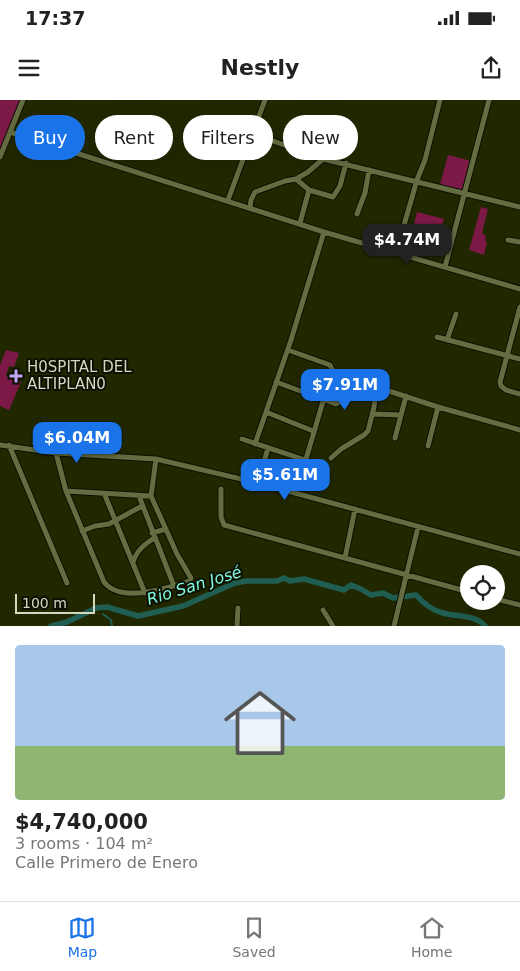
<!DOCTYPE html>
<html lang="en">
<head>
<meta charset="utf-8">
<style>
  body { margin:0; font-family:"DejaVu Sans",sans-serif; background:#f2f2f2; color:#222; height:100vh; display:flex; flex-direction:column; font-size:19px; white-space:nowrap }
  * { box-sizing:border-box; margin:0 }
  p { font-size:16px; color:#767676 }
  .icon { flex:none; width:28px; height:28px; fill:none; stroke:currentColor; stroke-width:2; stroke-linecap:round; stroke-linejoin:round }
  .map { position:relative; height:526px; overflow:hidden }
  .drawer { display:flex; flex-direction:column; background:#fff; flex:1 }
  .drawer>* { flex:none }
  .banner { position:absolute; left:15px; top:15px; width:490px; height:45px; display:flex; gap:10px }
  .fabs { position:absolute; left:460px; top:465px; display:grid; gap:10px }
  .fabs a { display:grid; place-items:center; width:45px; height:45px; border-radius:50%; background:#fff; box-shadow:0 5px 20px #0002; font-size:25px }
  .scale { position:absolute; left:15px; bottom:12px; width:80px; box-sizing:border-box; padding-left:5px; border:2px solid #d3d9c1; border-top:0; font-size:14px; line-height:18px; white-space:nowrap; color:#d3d9c1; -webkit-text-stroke:4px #0c0f01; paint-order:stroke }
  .price { position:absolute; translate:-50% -42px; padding:0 11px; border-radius:10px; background:#1a73e8; color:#fff; font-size:16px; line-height:32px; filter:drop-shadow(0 1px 2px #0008) }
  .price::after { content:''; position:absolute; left:50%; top:30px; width:15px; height:11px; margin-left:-8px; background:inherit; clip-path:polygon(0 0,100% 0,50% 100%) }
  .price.on { background:#222; color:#fff }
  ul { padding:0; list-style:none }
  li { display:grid; align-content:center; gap:10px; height:265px; padding:0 15px }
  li+li { border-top:1px solid #e0e0e0 }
  li span { display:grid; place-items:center; height:155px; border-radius:5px; color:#555 }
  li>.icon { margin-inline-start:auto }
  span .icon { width:90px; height:90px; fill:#fffc; stroke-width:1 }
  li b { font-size:21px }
  .pill { padding:0 18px; border-radius:22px; background:#fff; box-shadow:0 5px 20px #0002; font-size:18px; line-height:45px }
  .pill.on { background:#1a73e8; color:#fff }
  .status { display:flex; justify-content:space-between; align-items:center; height:35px; padding:0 25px; background:#fff; direction:ltr }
  .status svg { height:14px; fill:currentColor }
  header { display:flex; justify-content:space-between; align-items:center; height:65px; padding:0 15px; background:#fff; font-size:22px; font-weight:700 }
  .tabs { display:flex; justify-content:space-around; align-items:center; height:70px; border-top:1px solid #e0e0e0; background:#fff; font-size:14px; color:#767676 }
  .tabs a { display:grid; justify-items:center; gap:2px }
  .tabs .on { color:#1a73e8 }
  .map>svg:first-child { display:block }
</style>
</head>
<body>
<div class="status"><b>17:37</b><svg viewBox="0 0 49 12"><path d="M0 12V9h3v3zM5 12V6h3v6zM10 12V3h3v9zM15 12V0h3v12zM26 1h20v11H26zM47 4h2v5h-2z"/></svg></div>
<header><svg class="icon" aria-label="menu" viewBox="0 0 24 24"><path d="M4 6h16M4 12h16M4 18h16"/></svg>Nestly<svg class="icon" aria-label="share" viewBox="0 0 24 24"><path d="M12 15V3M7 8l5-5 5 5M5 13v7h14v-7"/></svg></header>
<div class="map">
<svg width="520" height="526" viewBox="0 0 520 526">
  <rect width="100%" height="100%" fill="#212800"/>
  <path fill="#7d1946" d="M0 0H21L0 54Z
    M448 55 471 61 463 90 440 85Z
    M481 107 488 109 482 133 486 136 485 141 487 142 484 155 469 150Z
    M417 112 444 119 441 130 434 128 430 140 412 133Z
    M6 250 19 253 14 267 9 266 6 276 21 282 9 310 0 306V265Z"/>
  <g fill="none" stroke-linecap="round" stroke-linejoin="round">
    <path stroke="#205d52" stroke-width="2" d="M103 514 111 520 112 526"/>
    <path stroke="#205d52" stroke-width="5.5" d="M51 526 67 522 96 508 107 507 138 516 183 506 235 483 246 481H277L284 478 290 481 304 479 344 490 351 485 361 489 371 495 383 493 393 498 416 495C423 503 431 510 443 513 457 517 475 514 485 526"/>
    <g stroke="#0c1000" stroke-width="7">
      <path id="minor" d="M10 32 324 132 520 189
        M251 33 323 59 520 107
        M0 57 23 0
        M296 79 309 90 333 97 340 86 346 63
        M228 100 265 0
        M250 108 251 100 255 92 285 81 296 79 308 72 323 59
        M357 114 365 93 369 70
        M300 123 309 90
        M508 140 520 142
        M396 153 417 80 425 60 440 0
        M445 167 489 0
        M520 207 500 282 501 286 506 290 520 294
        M437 237 520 259
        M447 240 456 214
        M288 250 330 265 333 271V276L324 298 296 393
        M276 282 336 304C348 300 347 286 358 281L438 307 520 330
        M266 312 313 331
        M372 314 401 315
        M395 338 406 296
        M242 339 305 360
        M255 344 291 240 324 132
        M0 345 56 353 156 359 258 383 520 454
        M9 345 67 483
        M428 346 438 307
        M56 353 66 391 104 482C121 504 167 488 190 481L191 478 177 454 151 396 156 359
        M331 358 341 349 364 335 368 331 374 307 376 287
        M258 383 268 348
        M221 389V417L224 425 469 492
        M66 391 151 396
        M104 393 145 493
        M139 396 174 486
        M82 431 95 426 109 424 142 406
        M152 433 166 429
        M345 458 355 409
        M133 462C137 450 144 445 154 438
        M496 499 520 505
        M323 510 333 526
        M237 526 238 508
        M394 526 418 427"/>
    </g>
    <use href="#minor" stroke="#646d41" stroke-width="5"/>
  </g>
  <path fill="#c0a8f3" stroke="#0c0f01" stroke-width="2" d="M13.5 268.5h5v5h5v5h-5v5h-5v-5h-5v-5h5z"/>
  <g text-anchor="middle" stroke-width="4" stroke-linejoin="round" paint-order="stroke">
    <g font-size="15" fill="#d3d9c1" stroke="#0c0f01" text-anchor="start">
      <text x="27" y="272">H0SPITAL DEL<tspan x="27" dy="17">ALTIPLAN0</tspan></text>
    </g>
    <g font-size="16" font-style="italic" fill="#7ff9e0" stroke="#0c0f01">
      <text transform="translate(194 485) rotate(-17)" y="6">Rio San José</text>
    </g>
  </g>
</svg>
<div class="fabs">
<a><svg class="icon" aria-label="locate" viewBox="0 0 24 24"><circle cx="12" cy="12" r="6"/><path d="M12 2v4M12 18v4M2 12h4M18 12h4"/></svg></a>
</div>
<div class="scale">100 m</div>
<b class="price on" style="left:407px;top:166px">$4.74M</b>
<b class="price" style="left:345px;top:311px">$7.91M</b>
<b class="price" style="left:77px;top:364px">$6.04M</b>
<b class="price" style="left:285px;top:401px">$5.61M</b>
<div class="banner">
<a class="pill on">Buy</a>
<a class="pill">Rent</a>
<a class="pill">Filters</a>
<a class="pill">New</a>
</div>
</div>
<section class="drawer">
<ul>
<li><span style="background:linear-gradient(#a9c7e8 65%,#8fb573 0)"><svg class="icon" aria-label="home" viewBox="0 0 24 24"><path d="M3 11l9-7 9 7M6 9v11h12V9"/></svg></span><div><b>$4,740,000</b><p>3 rooms · 104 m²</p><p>Calle Primero de Enero</p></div></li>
</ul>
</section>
<nav class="tabs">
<a class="on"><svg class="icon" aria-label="map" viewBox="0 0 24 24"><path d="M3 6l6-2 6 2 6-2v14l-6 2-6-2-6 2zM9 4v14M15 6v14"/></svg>Map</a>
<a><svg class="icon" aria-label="saved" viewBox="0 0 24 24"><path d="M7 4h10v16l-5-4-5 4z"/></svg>Saved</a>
<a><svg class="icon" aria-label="home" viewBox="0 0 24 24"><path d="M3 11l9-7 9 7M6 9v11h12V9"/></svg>Home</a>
</nav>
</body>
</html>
